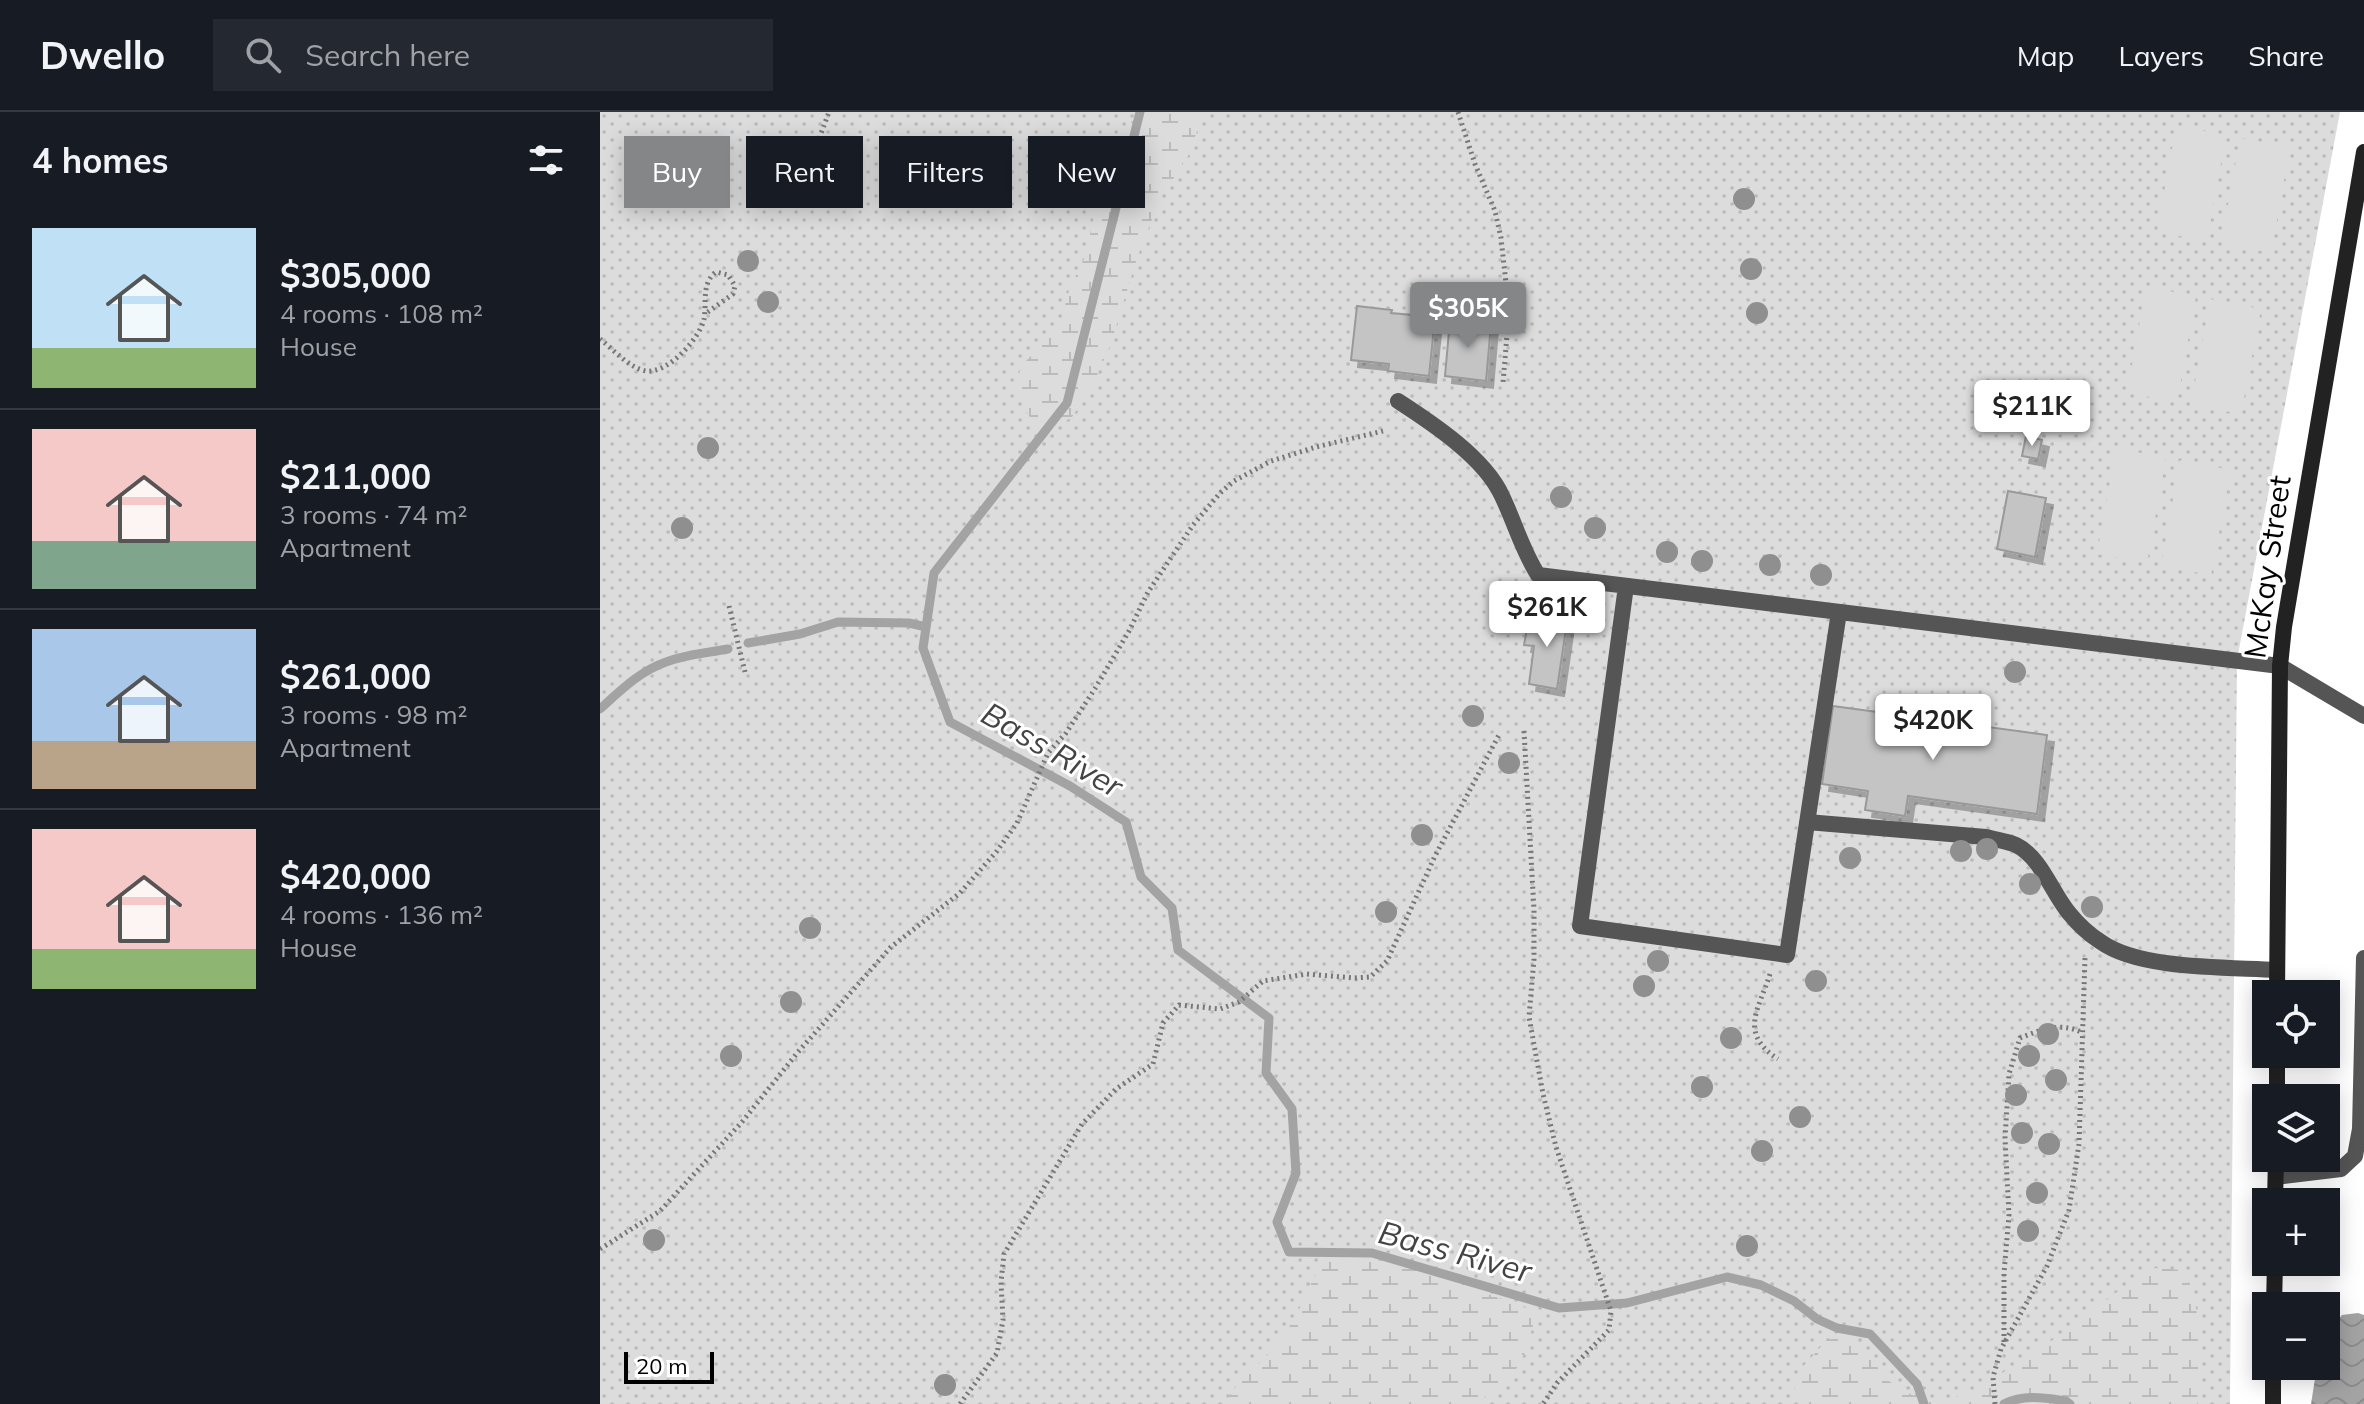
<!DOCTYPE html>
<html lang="en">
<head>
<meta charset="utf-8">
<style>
  body { margin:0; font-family:Mulish,sans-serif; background:#242831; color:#f1f3f6; height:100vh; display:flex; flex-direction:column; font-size:30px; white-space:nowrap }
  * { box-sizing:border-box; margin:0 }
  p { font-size:26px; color:#9ea1a6 }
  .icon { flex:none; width:44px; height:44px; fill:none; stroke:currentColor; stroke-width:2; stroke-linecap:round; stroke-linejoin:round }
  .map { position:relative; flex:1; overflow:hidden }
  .panel { display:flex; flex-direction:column; background:#171b24; width:600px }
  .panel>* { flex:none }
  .guide { position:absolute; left:24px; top:24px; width:760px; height:72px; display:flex; gap:16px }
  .fabs { position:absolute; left:1652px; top:868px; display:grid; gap:16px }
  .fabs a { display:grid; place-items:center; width:88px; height:88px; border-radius:0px; background:#171b24; box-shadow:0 4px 20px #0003; font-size:40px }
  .scale { position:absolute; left:24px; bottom:20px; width:90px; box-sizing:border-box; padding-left:8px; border:4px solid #000; border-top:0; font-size:22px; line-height:28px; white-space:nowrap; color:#000; -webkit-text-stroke:6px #fff; paint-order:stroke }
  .price { position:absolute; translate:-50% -68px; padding:0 18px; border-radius:8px; background:#fff; color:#222; font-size:26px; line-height:52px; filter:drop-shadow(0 2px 4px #0008) }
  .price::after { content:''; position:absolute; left:50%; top:48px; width:24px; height:18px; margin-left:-12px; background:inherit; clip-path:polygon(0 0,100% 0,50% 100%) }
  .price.active { background:#858687; color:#fff }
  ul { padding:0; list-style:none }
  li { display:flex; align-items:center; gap:24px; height:200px; padding:0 32px }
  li+li { border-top:2px solid #363941 }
  li span { display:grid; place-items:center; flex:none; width:224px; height:160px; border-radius:0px; color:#555 }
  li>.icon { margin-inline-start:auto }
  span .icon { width:96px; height:96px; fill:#fffc; stroke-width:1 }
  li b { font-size:34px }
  h2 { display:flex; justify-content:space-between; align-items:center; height:96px; padding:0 32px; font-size:34px }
  .pill { padding:0 28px; border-radius:0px; background:#171b24; box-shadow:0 4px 20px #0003; font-size:28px; line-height:72px }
  .pill.active { background:#858687; color:#fff }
  header { display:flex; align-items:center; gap:48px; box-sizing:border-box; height:112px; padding:0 40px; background:#171b24; border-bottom:2px solid #363941 }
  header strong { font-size:38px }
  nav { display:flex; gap:44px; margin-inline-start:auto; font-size:28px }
  .search { width:560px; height:72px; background:#242831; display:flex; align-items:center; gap:20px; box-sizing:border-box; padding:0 28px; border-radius:0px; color:#9ea1a6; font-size:30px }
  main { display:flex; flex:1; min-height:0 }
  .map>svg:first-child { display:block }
</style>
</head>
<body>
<header>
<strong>Dwello</strong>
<div class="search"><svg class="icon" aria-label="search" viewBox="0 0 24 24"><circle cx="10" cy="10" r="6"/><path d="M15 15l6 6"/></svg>Search here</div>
<nav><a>Map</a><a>Layers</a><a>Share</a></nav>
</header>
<main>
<section class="panel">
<h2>4 homes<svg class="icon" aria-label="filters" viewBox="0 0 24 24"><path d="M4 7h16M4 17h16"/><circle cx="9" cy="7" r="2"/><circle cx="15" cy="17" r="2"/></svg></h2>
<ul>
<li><span style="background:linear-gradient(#bfe0f5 75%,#8fb573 0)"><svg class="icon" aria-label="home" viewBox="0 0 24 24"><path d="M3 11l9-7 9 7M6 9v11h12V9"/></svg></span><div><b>$305,000</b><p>4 rooms · 108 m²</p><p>House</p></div></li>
<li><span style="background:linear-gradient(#f6c9c9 70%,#7fa58c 0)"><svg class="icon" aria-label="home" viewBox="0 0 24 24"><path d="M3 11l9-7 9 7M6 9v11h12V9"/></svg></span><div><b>$211,000</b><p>3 rooms · 74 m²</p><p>Apartment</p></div></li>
<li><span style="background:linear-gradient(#a9c7e8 70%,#b9a48a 0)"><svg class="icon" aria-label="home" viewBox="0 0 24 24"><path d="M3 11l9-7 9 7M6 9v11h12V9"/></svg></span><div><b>$261,000</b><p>3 rooms · 98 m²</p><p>Apartment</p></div></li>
<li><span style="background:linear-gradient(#f6c9c9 75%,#8fb573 0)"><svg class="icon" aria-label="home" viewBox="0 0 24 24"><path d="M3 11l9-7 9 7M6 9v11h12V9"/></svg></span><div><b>$420,000</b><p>4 rooms · 136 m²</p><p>House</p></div></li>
</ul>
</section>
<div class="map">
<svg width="1764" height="1292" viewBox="0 0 1764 1292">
  <defs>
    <pattern id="grass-dots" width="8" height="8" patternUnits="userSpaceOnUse" patternTransform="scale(2)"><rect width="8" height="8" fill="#dcdcdc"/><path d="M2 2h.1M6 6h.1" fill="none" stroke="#bbb" stroke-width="1.8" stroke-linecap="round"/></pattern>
    <pattern id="wetland-marsh" width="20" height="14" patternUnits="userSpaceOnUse" patternTransform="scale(2)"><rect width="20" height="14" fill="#dcdcdc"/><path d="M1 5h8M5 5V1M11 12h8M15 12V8" fill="none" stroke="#bbb"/></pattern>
    <pattern id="water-waves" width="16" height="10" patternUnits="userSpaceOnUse" patternTransform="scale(2)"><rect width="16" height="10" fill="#a3a3a3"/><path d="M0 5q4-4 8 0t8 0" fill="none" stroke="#8b8b8b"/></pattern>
    <filter id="shadow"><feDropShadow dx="7" dy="7" stdDeviation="0" flood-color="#0004"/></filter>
  </defs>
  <rect width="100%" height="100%" fill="#fff"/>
  <path fill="url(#grass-dots)" d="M0 0H1740L1637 548 1630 1292H0Z"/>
  <path fill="url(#wetland-marsh)" d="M536 0H604L588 44 560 87 537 146 510 234 493 272 472 305 444 322 436 316 413 276 423 252 459 215 470 175 485 145 498 86Z
    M724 1142C760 1145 799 1150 833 1161 869 1172 901 1190 937 1199 930 1222 926 1248 909 1266 899 1276 887 1279 880 1292H626C634 1269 659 1254 674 1236 697 1209 710 1174 724 1142Z
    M1556 1156 1582 1158C1605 1197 1600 1248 1597 1292H1204L1190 1269 1227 1228 1248 1224 1267 1241 1287 1268 1312 1283 1332 1289 1349 1288 1384 1273 1465 1220 1534 1167Z"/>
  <path fill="#dcdcdc" d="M1576 14 1626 23 1607 129 1557 120Z
    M1640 26 1690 35 1671 141 1621 131Z
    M1546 175 1596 184 1577 290 1527 281Z
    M1610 187 1661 197 1641 302 1591 293Z
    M1516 336 1566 346 1547 451 1497 442Z
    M1580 348 1631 358 1611 463 1561 454Z"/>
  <path fill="url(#water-waves)" d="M1758 1201 1764 1203V1292H1711L1717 1254H1726V1222L1742 1203Z"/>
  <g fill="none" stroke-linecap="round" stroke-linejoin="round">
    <path stroke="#a3a3a3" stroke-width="9" d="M540 0 467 291 334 461 323 536 350 610 470 674 526 710 541 765 572 796 578 838 669 906 666 961 692 997 696 1061 677 1110 689 1140 772 1141 959 1196 1027 1191 1127 1165 1161 1173 1194 1189 1217 1207 1237 1216 1270 1222 1317 1272 1324 1292
      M148 531 200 522 238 510 309 511 326 515
      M0 597C20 579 40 559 66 550 87 542 107 541 128 537
      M1404 1292C1424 1282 1445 1286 1466 1289L1470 1292"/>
  </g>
  <path fill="#c4c4c4" stroke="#999" stroke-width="2" filter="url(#shadow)" d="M757 194 792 198 791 201 835 205 829 264 788 259 789 252 751 248Z
    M850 208 891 212 886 269 845 264Z
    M1426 324 1442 328 1438 347 1422 344Z
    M1408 379 1446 386 1435 445 1397 437Z
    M938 499 968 503 957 577 929 572 934 534 924 533 927 517 935 518Z
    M1233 594 1447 623 1437 702 1308 684 1305 704 1265 698 1268 679 1222 672Z"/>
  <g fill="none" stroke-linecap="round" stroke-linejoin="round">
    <path stroke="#777" stroke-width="5" stroke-dasharray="2 4" stroke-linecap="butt" d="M858 0 875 52 895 99 901 126 909 199 903 271
      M213 43 229 0
      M0 227C13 237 29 256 46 259 68 262 100 226 104 207 107 191 101 171 116 160L128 163 135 174 133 182 105 202
      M129 494 145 560
      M924 619 934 798V847L929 905 943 982 956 1035 1011 1199 1009 1218 957 1271 943 1292
      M1170 862C1159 897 1138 921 1178 947
      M0 1137 60 1099 142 1010 198 940 291 835 360 781 397 739 417 711 448 641 466 621 496 575 529 519 548 480 593 413 620 381 634 369 671 349 716 335 783 319
      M1404 1230V1161L1409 1103 1405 1026 1409 962 1420 926C1440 918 1460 910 1481 920
      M360 1292 397 1241 403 1208 401 1170 404 1142 482 1012 516 977 553 952 563 911 579 893 620 897 639 890 663 869 707 862 754 866 770 865 787 849 835 744 900 621
      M1395 1292 1393 1265 1401 1237 1447 1154 1469 1098 1479 1032 1485 846"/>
    <path stroke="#555" stroke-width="16" d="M798 289C832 311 885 346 902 384 915 411 922 438 938 463L1680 554
      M1026 474 980 814 1187 843 1239 500
      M1207 710 1386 725C1396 728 1407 729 1416 733 1441 745 1452 781 1469 801 1477 811 1490 823 1501 830 1540 858 1629 855 1677 858
      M1676 1065 1741 1057 1755 1044 1760 1017 1764 846"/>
    <path stroke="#555" stroke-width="16" d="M1680 554 1764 604"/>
    <path stroke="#222" stroke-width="16" d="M1677 882 1680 554 1684 515 1764 40
      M1677 986V942
      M1675 1090 1676 1046
      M1674 1194 1675 1150
      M1673 1292V1254"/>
  </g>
  <g fill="#8f8f8f">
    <circle cx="1144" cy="87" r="11"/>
    <circle cx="148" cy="149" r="11"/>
    <circle cx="1151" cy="157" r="11"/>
    <circle cx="168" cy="190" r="11"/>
    <circle cx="1157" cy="201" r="11"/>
    <circle cx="108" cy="336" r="11"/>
    <circle cx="961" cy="385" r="11"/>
    <circle cx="82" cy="416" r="11"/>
    <circle cx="995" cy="416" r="11"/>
    <circle cx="1067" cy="440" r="11"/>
    <circle cx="1102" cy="449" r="11"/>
    <circle cx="1170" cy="453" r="11"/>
    <circle cx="1221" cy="463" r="11"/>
    <circle cx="1415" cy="560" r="11"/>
    <circle cx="873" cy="604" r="11"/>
    <circle cx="909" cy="651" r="11"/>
    <circle cx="822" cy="723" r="11"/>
    <circle cx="1387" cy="737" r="11"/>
    <circle cx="1361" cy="739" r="11"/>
    <circle cx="1250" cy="746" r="11"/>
    <circle cx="1430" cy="772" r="11"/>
    <circle cx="1492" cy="795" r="11"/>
    <circle cx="786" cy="800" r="11"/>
    <circle cx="210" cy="816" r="11"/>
    <circle cx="1058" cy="849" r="11"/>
    <circle cx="1216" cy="869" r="11"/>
    <circle cx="1044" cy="874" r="11"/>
    <circle cx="191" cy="890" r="11"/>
    <circle cx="1448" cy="922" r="11"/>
    <circle cx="1131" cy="926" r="11"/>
    <circle cx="131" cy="944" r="11"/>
    <circle cx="1429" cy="944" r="11"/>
    <circle cx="1456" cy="968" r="11"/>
    <circle cx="1102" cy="975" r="11"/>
    <circle cx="1416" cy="983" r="11"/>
    <circle cx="1200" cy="1005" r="11"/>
    <circle cx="1422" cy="1021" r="11"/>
    <circle cx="1449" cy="1032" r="11"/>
    <circle cx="1162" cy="1039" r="11"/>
    <circle cx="1437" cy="1081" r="11"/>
    <circle cx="1428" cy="1119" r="11"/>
    <circle cx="54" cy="1128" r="11"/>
    <circle cx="1147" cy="1134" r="11"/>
    <circle cx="345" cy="1273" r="11"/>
  </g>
  <g text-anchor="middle" stroke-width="6" stroke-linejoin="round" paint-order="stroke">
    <g font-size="30" fill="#000" stroke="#fff">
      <text transform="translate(1668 455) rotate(-82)" y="10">McKay Street</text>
    </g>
    <g font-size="32" font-style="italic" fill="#444" stroke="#fff">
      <text transform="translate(452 638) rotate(30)" y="11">Bass River</text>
      <text transform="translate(855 1140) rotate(15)" y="11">Bass River</text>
    </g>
  </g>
</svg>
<div class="fabs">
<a><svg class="icon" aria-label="locate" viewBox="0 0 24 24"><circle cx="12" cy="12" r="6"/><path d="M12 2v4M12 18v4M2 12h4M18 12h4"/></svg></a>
<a><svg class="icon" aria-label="layers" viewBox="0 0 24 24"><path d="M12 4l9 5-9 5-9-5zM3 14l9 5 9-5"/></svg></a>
<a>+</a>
<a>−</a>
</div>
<div class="scale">20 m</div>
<b class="price active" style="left:868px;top:238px">$305K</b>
<b class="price" style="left:1432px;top:336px">$211K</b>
<b class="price" style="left:947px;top:537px">$261K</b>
<b class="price" style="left:1333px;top:650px">$420K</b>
<div class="guide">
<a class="pill active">Buy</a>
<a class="pill">Rent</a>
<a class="pill">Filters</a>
<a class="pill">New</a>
</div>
</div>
</main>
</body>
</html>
